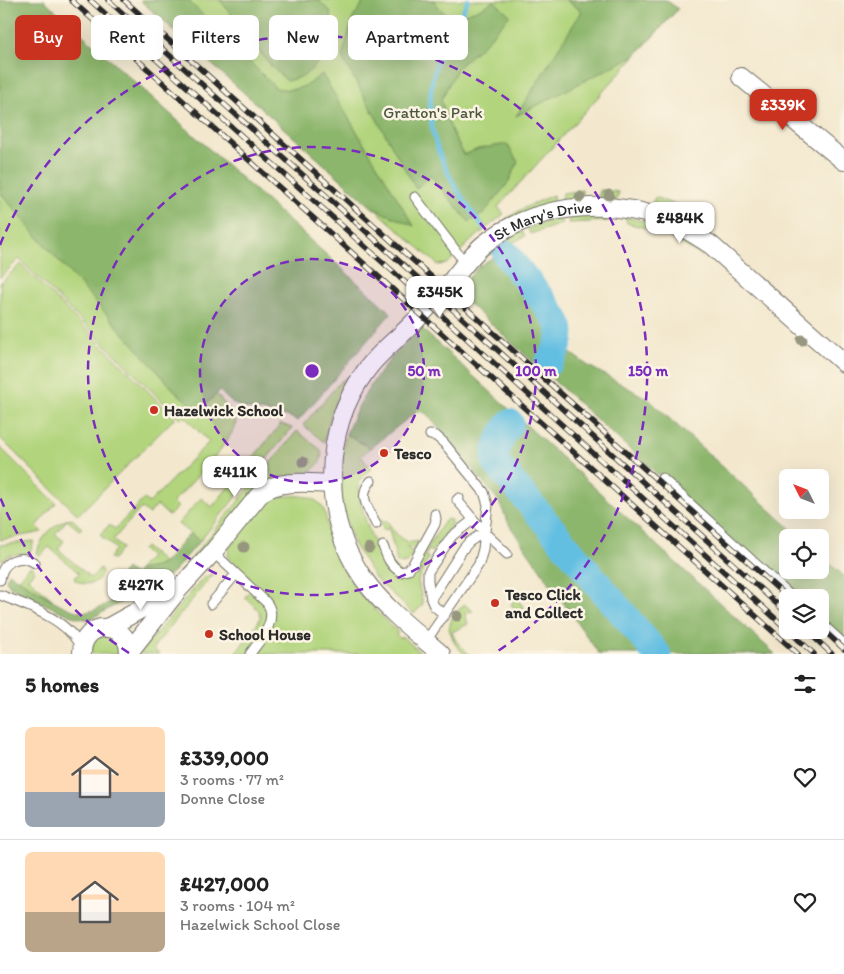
<!DOCTYPE html>
<html lang="en">
<head>
<meta charset="utf-8">
<style>
  body { margin:0; font-family:Itim,sans-serif; background:#f2f2f2; color:#222; height:100vh; display:flex; flex-direction:column; font-size:19px; white-space:nowrap }
  * { box-sizing:border-box; margin:0 }
  p { font-size:16px; color:#767676 }
  .icon { flex:none; width:28px; height:28px; fill:none; stroke:currentColor; stroke-width:2; stroke-linecap:round; stroke-linejoin:round }
  .map { position:relative; height:654px; overflow:hidden }
  .side { display:flex; flex-direction:column; background:#fff; flex:1 }
  .side>* { flex:none }
  .banner { position:absolute; left:15px; top:15px; width:500px; height:45px; display:flex; gap:10px }
  .needle { width:32px; rotate:312deg }
  .controls { position:absolute; left:779px; top:469px; display:grid; gap:10px }
  .controls a { display:grid; place-items:center; width:50px; height:50px; border-radius:8px; background:#fff; box-shadow:0 5px 20px #0002; font-size:25px }
  .price { position:absolute; translate:-50% -42px; padding:0 11px; border-radius:10px; background:#fff; color:#222; font-size:16px; line-height:32px; filter:drop-shadow(0 1px 2px #0008) }
  .price::after { content:''; position:absolute; left:50%; top:30px; width:15px; height:11px; margin-left:-8px; background:inherit; clip-path:polygon(0 0,100% 0,50% 100%) }
  .price.current { background:#c8321e; color:#fff }
  ul { padding:0; list-style:none }
  li { display:flex; align-items:center; gap:15px; height:125px; padding:0 25px }
  li+li { border-top:1px solid #e0e0e0 }
  li span { display:grid; place-items:center; flex:none; width:140px; height:100px; border-radius:8px; color:#555 }
  li>.icon { margin-inline-start:auto }
  span .icon { width:60px; height:60px; fill:#fffc; stroke-width:1 }
  li b { font-size:21px }
  h2 { display:flex; justify-content:space-between; align-items:center; height:60px; padding:0 25px; font-size:21px }
  .chip { padding:0 18px; border-radius:8px; background:#fff; box-shadow:0 5px 20px #0002; font-size:18px; line-height:45px }
  .chip.current { background:#c8321e; color:#fff }
  .map>svg:first-child { display:block }
</style>
</head>
<body>
<div class="map">
<svg width="844" height="654" viewBox="0 0 844 654">
  <rect width="100%" height="100%" fill="#fcf5e5"/>
  <filter id="ink" filterUnits="userSpaceOnUse"><feTurbulence type="fractalNoise" baseFrequency=".02" numOctaves="2"/><feDisplacementMap in="SourceGraphic" scale="10" xChannelSelector="R" yChannelSelector="G"/><feConvolveMatrix kernelMatrix="1 2 1 2 8 2 1 2 1" color-interpolation-filters="sRGB"/></filter>
  <filter id="wash" filterUnits="userSpaceOnUse"><feTurbulence type="fractalNoise" baseFrequency=".0096" numOctaves="4" result="noise"/><feDisplacementMap in="SourceGraphic" scale="20" xChannelSelector="R" yChannelSelector="G"/><feGaussianBlur stdDeviation="1.12" result="paint"/><feColorMatrix in="noise" values="0 0 0 0 0 0 0 0 0 0 0 0 0 0 0 0 0 1.4 0 .05"/><feComposite in="paint" operator="in"/></filter>
  <g filter="url(#wash)">
    <rect width="100%" height="100%" fill="#f3e8ce"/>
    <path fill="#b1d47c" stroke="#6e8054" d="M140 0H666L678 9 498 207 504 214 472 240 447 264 438 265Z
      M0 181 221 389 216 394 231 411 236 421C234 441 188 486 173 502L178 507 169 516 157 505 149 514 141 508 113 540 122 548 113 559 109 558 116 549 100 535 109 525 115 529 144 499 149 503 209 442 184 416 180 419 19 259 0 278Z
      M582 190V200L563 202 561 197 563 193Z
      M600 190 619 192 616 202 598 200Z
      M553 195 554 205 508 222 506 219 524 208Z
      M655 197 676 205 673 214 651 207Z
      M607 214 608 221 568 223 570 216Z
      M625 217 662 225 660 232 627 223Z
      M559 218 562 224 530 234 528 228Z
      M672 230 705 251 702 256 667 236Z
      M522 231 525 236 485 257 482 254Z
      M21 264 175 418 78 515 0 438V283Z
      M349 376 333 409 324 442 303 425 340 382Z
      M281 424 292 428 200 541 178 524 201 498 212 507Z
      M297 431 321 450C323 461 319 465 310 471L308 477 281 478 200 560 179 573Z
      M346 434 370 448 361 456 371 469C367 472 361 476 360 481 355 497 370 532 376 548L380 547 402 576 410 574 414 569 444 522 447 519 451 520V525L432 552 429 550 425 556 429 558 418 580 423 604 414 614 376 579 354 545 342 506 339 463Z
      M0 447 56 503 36 526 42 532 0 540Z
      M288 496C300 495 313 496 321 505 328 514 327 531 331 542 346 582 368 604 398 632L396 635 400 638 403 637 422 654H235L254 629 261 617 259 611 245 597 255 586 246 574 228 558 229 548 256 515 270 501 278 497Z
      M71 518 82 528 79 530 67 520 55 534 64 541 58 549 91 578 100 568 102 572C99 585 84 587 74 579L79 573 49 547 40 556 37 553C41 536 55 523 71 518Z
      M380 520 387 521C395 532 402 546 418 541V544L415 549 407 546V548L414 552 408 562 402 564 397 562 389 529 383 530Z
      M34 541 30 553 10 555 0 561V545Z
      M145 547 164 563 156 567 138 570 150 557 142 550Z
      M30 566 35 570 28 578 53 600 19 580Z
      M213 574 153 648 159 654H139L203 578Z
      M516 597 533 621 511 605Z
      M464 604 473 611 465 613 468 624 452 632 456 641 469 654H464L455 644 449 629 452 618Z
      M117 636 121 654H92L91 643 97 637Z"/>
    <path fill="#8cb66c" stroke="#5c704c" d="M0 0H44L391 313 298 421C276 409 254 414 234 404 229 401 224 395 220 391L202 408 199 409 193 407 175 391 35 234 0 192Z
      M140 0H188L276 88C299 92 305 87 322 74L414 226 374 209Z
      M220 0H318L330 11 333 26 319 62 304 76 287 81 272 67Z
      M365 0H434L440 9 452 18 477 10 494 1 510 15 485 43 458 67 441 100 452 132 464 155 478 149 507 144 518 162 508 183 483 214 469 222 430 175 416 189 342 57 353 18Z
      M566 0H666L678 9 635 55 516 116 582 11Z
      M508 248 556 311C562 319 564 327 572 334L566 350 587 365 648 399 800 537 788 538V570H820V555L844 576V644L820 622V598L793 597 456 292 479 266Z
      M420 327 775 654H599L510 526 498 500 427 414 421 411 416 412 370 448 346 434C365 387 385 363 420 327Z
      M190 533 200 541 175 570 164 579 90 619C73 621 28 595 10 586L6 580 9 573C22 582 36 590 49 598 81 617 89 617 120 595L113 585 126 569 134 575 138 570 156 567 164 563Z"/>
    <g fill="none" stroke-linecap="round" stroke-linejoin="round">
      <path stroke="#64bfe2" stroke-width="4.5" d="M468 0C462 15 451 28 444 43 412 116 439 170 484 228"/>
      <path stroke="#64bfe2" stroke-width="28" d="M506 254C516 268 558 316 560 329 562 342 555 352 549 362
        M510 423C503 434 492 449 496 463L657 654"/>
    </g>
  </g>
  <g filter="url(#ink)">
    <g fill="none" stroke-linecap="round" stroke-linejoin="round">
      <g stroke="#716d64" stroke-width="11">
        <path id="service" d="M415 197 459 255 467 261
          M662 478 793 598
          M371 481C357 496 369 509 376 524
          M459 498 457 500 484 532 507 554
          M383 546C387 557 390 566 401 572L408 570 413 564 435 524 436 519 435 514
          M213 552 266 602C280 619 260 640 250 654
          M0 580C2 561 19 553 35 563
          M0 595C26 605 70 620 81 649
          M431 599 463 549 469 542 484 532
          M211 604 236 574
          M445 615 434 606 431 599 428 581V572L452 536 473 520
          M820 622 844 644
          M426 641 479 564 483 549 488 505 484 492 444 443 436 436 430 435"/>
      </g>
      <g stroke="#716d64" stroke-width="20">
        <g id="minor">
          <path d="M741 77 844 161"/>
          <path d="M107 628 172 592"/>
          <path d="M129 652 178 590 213 552 261 493C279 479 309 483 332 484"/>
          <path d="M82 654C81 619 130 619 129 654"/>
          <path id="s1" d="M441 654C414 631 383 607 363 578 321 517 322 431 365 372 379 351 401 337 418 318 428 307 438 296 448 285 460 271 470 256 483 245 532 205 603 197 662 218 680 224 695 235 711 245L844 363"/>
        </g>
      </g>
      <use href="#service" stroke="#fff" stroke-width="9"/>
      <use href="#minor" stroke="#fff" stroke-width="18"/>
      <g stroke="#2b2b2b" stroke-width="5.5">
        <path id="rail" d="M71 0 798 654
          M90 0 408 285 788 630
          M108 0 448 305 788 614
          M124 0 788 598
          M820 627 844 649
          M788 630 814 654
          M806 630 832 654"/>
      </g>
      <use href="#rail" stroke="#fcf5e5" stroke-width="4" stroke-dasharray="11" stroke-linecap="butt"/>
    </g>
    <g fill="#97977f">
      <circle cx="609" cy="195" r="5.5"/>
      <circle cx="580" cy="197" r="5.5"/>
      <circle cx="802" cy="340" r="5.5"/>
      <circle cx="303" cy="462" r="5.5"/>
      <circle cx="244" cy="547" r="5.5"/>
      <circle cx="369" cy="548" r="5.5"/>
      <circle cx="457" cy="616" r="5.5"/>
    </g>
  </g>
  <circle cx="312" cy="371" r="112" fill="#7b2cbf" fill-opacity=".12"/>
  <g fill="none" stroke="#7b2cbf" stroke-width="2.5" stroke-dasharray="9 6">
    <circle cx="312" cy="371" r="112"/>
    <circle cx="312" cy="371" r="224"/>
    <path d="M129 653A336 336 0 0 1 0 497M0 245A336 336 0 1 1 495 653"/>
  </g>
  <g fill="#c8321e" stroke="#fcf5e5" stroke-width="2">
    <circle cx="154" cy="410" r="5"/>
    <circle cx="384" cy="453" r="5"/>
    <circle cx="495" cy="603" r="5"/>
    <circle cx="209" cy="634" r="5"/>
  </g>
  <g text-anchor="middle" stroke-width="5" stroke-linejoin="round" paint-order="stroke">
    <g font-size="16" fill="#4c553f" stroke="#fcf5e5">
      <text x="433" y="118">Gratton's Park</text>
    </g>
    <g font-size="16" fill="#2b2b2b" stroke="#fcf5e5">
      <text dy="6" stroke="none"><textPath href="#s1" startOffset="568">St Mary's Drive</textPath></text>
    </g>
    <g font-size="16" font-weight="bold" fill="#2b2b2b" stroke="#fcf5e5" text-anchor="start">
      <text x="164" y="416">Hazelwick School</text>
      <text x="394" y="459">Tesco</text>
      <text x="505" y="600">Tesco Click<tspan x="505" dy="18">and Collect</tspan></text>
      <text x="219" y="640">School House</text>
    </g>
  </g>
  <circle cx="312" cy="371" r="8" fill="#7b2cbf" stroke="#fcf5e5" stroke-width="2.5"/>
  <g font-size="15" text-anchor="middle" font-weight="bold" fill="#7b2cbf" stroke="#fcf5e5" stroke-width="5" stroke-linejoin="round" paint-order="stroke">
    <text x="424" y="376">50 m</text>
    <text x="536" y="376">100 m</text>
    <text x="648" y="376">150 m</text>
  </g>
</svg>
<div class="controls">
<a><svg class="needle" viewBox="-14 -14 28 28"><path d="M0-13l5 13h-10z" fill="#e53935"/><path d="M0 13l5-13h-10z" fill="#767676"/></svg></a>
<a><svg class="icon" aria-label="locate" viewBox="0 0 24 24"><circle cx="12" cy="12" r="6"/><path d="M12 2v4M12 18v4M2 12h4M18 12h4"/></svg></a>
<a><svg class="icon" aria-label="layers" viewBox="0 0 24 24"><path d="M12 4l9 5-9 5-9-5zM3 14l9 5 9-5"/></svg></a>
</div>
<b class="price current" style="left:783px;top:131px">£339K</b>
<b class="price" style="left:680px;top:244px">£484K</b>
<b class="price" style="left:440px;top:318px">£345K</b>
<b class="price" style="left:235px;top:498px">£411K</b>
<b class="price" style="left:141px;top:611px">£427K</b>
<div class="banner">
<a class="chip current">Buy</a>
<a class="chip">Rent</a>
<a class="chip">Filters</a>
<a class="chip">New</a>
<a class="chip">Apartment</a>
</div>
</div>
<section class="side">
<h2>5 homes<svg class="icon" aria-label="filters" viewBox="0 0 24 24"><path d="M4 7h16M4 17h16"/><circle cx="9" cy="7" r="2"/><circle cx="15" cy="17" r="2"/></svg></h2>
<ul>
<li><span style="background:linear-gradient(#ffd9b3 65%,#9aa5b1 0)"><svg class="icon" aria-label="home" viewBox="0 0 24 24"><path d="M3 11l9-7 9 7M6 9v11h12V9"/></svg></span><div><b>£339,000</b><p>3 rooms · 77 m²</p><p>Donne Close</p></div><svg class="icon" aria-label="heart" viewBox="0 0 24 24"><path d="M12 20l-8-8c-3-5 5-10 8-4 3-6 11-1 8 4z"/></svg></li>
<li><span style="background:linear-gradient(#ffd9b3 60%,#b9a48a 0)"><svg class="icon" aria-label="home" viewBox="0 0 24 24"><path d="M3 11l9-7 9 7M6 9v11h12V9"/></svg></span><div><b>£427,000</b><p>3 rooms · 104 m²</p><p>Hazelwick School Close</p></div><svg class="icon" aria-label="heart" viewBox="0 0 24 24"><path d="M12 20l-8-8c-3-5 5-10 8-4 3-6 11-1 8 4z"/></svg></li>
</ul>
</section>
</body>
</html>
